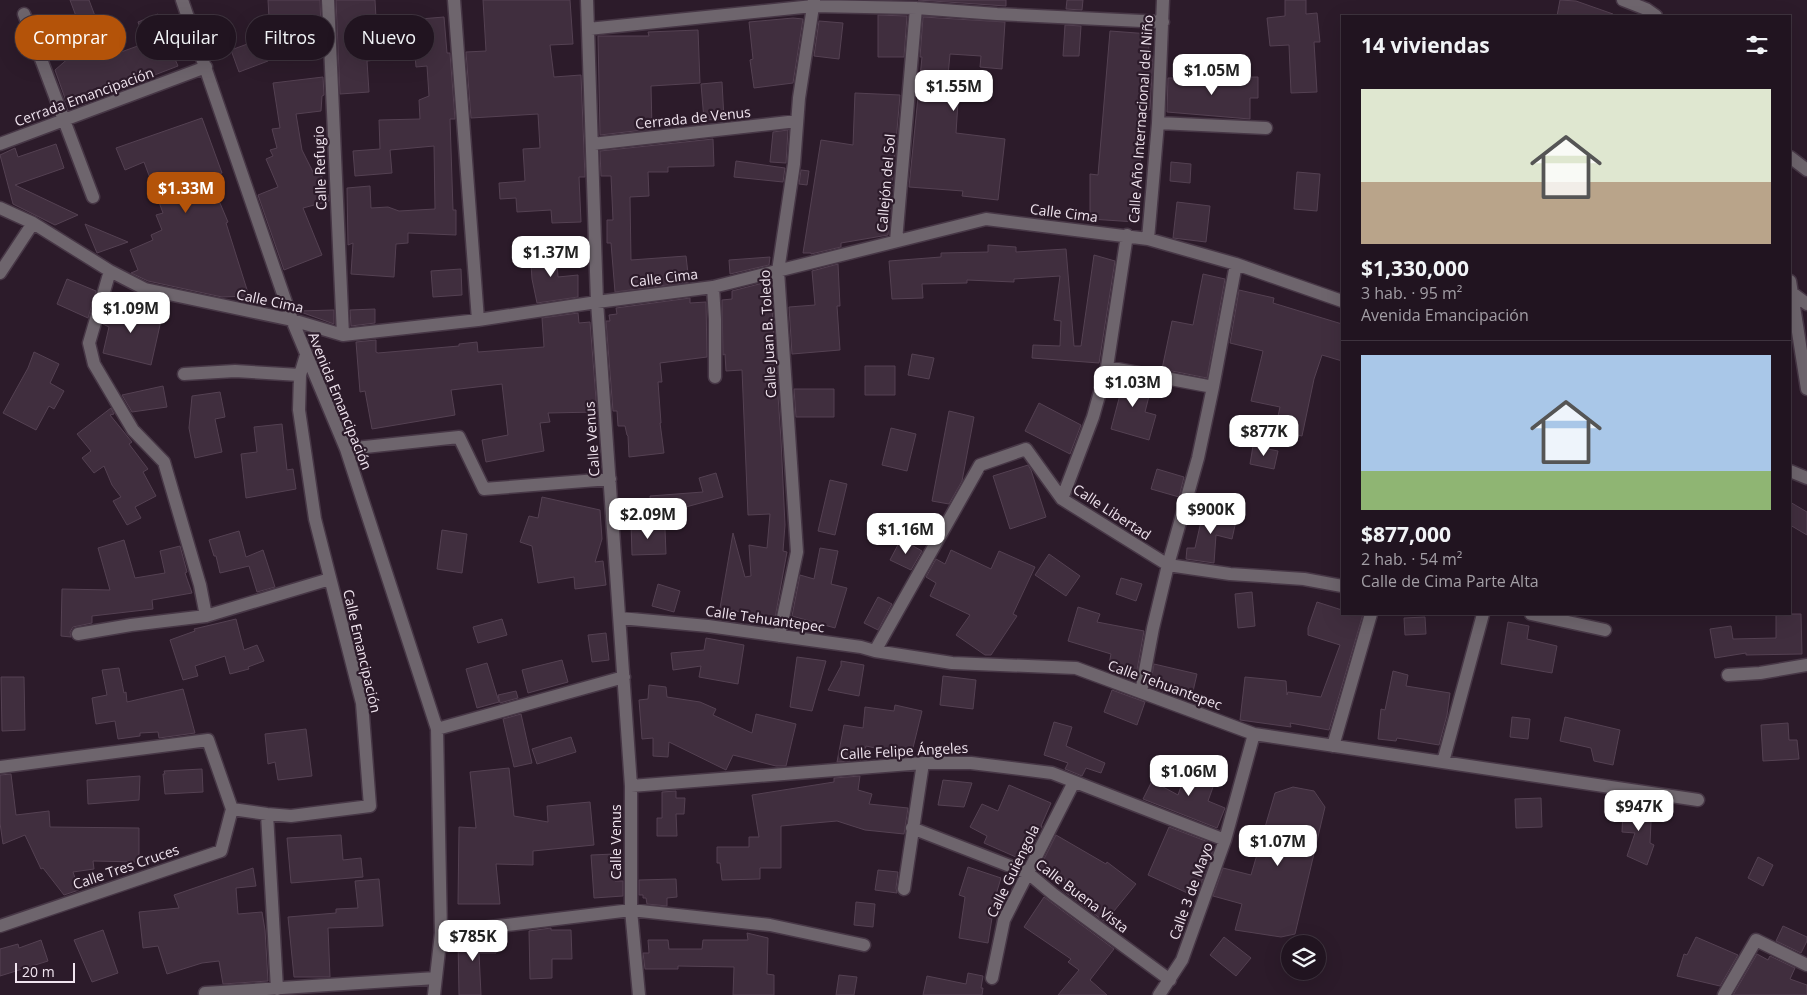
<!DOCTYPE html>
<html lang="es">
<head>
<meta charset="utf-8">
<style>
  body { margin:0; font-family:"Open Sans",sans-serif; background:#291d29; color:#f1f3f6; height:100vh; display:flex; flex-direction:column; font-size:19px; white-space:nowrap }
  * { box-sizing:border-box; margin:0 }
  p { font-size:16px; color:#a29ea5 }
  .icon { flex:none; width:28px; height:28px; fill:none; stroke:currentColor; stroke-width:2; stroke-linecap:round; stroke-linejoin:round }
  .map { position:relative; flex:1; overflow:hidden }
  .sheet { position:absolute; left:1341px; top:15px; width:450px; height:600px; display:flex; flex-direction:column; background:#211420; border-radius:0px; box-shadow:0 5px 20px #0002,0 0 0 1px #3e333e }
  .sheet>* { flex:none }
  .banner { position:absolute; left:15px; top:15px; width:475px; height:45px; display:flex; gap:10px }
  .fabs { position:absolute; left:1281px; top:935px; display:grid; gap:10px }
  .fabs a { display:grid; place-items:center; width:45px; height:45px; border-radius:50%; background:#211420; box-shadow:0 5px 20px #0002,0 0 0 1px #3e333e; font-size:25px }
  .scale { position:absolute; left:15px; bottom:12px; width:60px; box-sizing:border-box; padding-left:5px; border:2px solid #f0e4ef; border-top:0; font-size:14px; line-height:18px; white-space:nowrap; color:#f0e4ef; -webkit-text-stroke:4px #2c1b2a; paint-order:stroke }
  .price { position:absolute; translate:-50% -42px; padding:0 11px; border-radius:10px; background:#fff; color:#222; font-size:16px; line-height:32px; filter:drop-shadow(0 1px 2px #0008) }
  .price::after { content:''; position:absolute; left:50%; top:30px; width:15px; height:11px; margin-left:-8px; background:inherit; clip-path:polygon(0 0,100% 0,50% 100%) }
  .price.selected { background:#b45309; color:#fff }
  ul { padding:0; list-style:none }
  li { display:grid; align-content:center; gap:10px; height:265px; padding:0 20px }
  li+li { border-top:1px solid #3e333e }
  li span { display:grid; place-items:center; height:155px; border-radius:0px; color:#555 }
  li>.icon { margin-inline-start:auto }
  span .icon { width:90px; height:90px; fill:#fffc; stroke-width:1 }
  li b { font-size:21px }
  h2 { display:flex; justify-content:space-between; align-items:center; height:60px; padding:0 20px; font-size:21px }
  .pill { padding:0 18px; border-radius:22px; background:#211420; box-shadow:0 5px 20px #0002,0 0 0 1px #3e333e; font-size:18px; line-height:45px }
  .pill.selected { background:#b45309; color:#fff }
  .map>svg:first-child { display:block }
</style>
</head>
<body>
<div class="map">
<svg width="1807" height="995" viewBox="0 0 1807 995">
  <rect width="100%" height="100%" fill="#2c1b2a"/>
  <path fill="#402e3e" stroke="#544152" d="M70 0H89L110 56 146 43 138 22 158 14 163 28 162 29 178 66 118 89V91L114 93 66 101 55 70 86 43Z
    M268 0H320L321 34 270 36Z
    M336 0H375L376 18H378V33L421 28 420 19 444 17 447 53H450L455 119H450L453 210H456V235L408 233V243L396 244 394 277 351 274 353 243 348 245 347 188 370 186 371 208 388 207 399 211 435 209 434 146 390 150 392 173 355 176 353 151 380 149 379 120 420 119 419 100 429 96 427 66 416 67 415 55 367 61 369 92 340 94Z
    M483 0H570L573 44 550 45 554 77 581 75 585 177H579L581 222 552 223 551 210 517 212 516 198 500 199 499 183 525 181 523 149 540 148 538 114 471 118 466 52 486 51Z
    M918 0H1006V6Z
    M1067 0H1083L1082 10 1066 9Z
    M1285 0H1306V14L1317 13 1320 42H1314L1317 92 1291 93 1289 45 1270 46 1267 18 1285 16Z
    M1560 0 1576 1 1613 14V16H1557Z
    M878 15 907 16 904 57H878Z
    M923 17 1005 22 1002 69 980 67 981 56 950 54 947 86 959 87 956 133 1005 139 998 200 962 196 963 191 909 187 922 57H920Z
    M793 18 803 19 793 83 754 88 750 60 753 59 749 22Z
    M819 21 843 23 839 59 814 56Z
    M1065 25 1081 26 1079 56H1063Z
    M698 30 700 83 651 86 652 129 600 135 598 36H649L648 32Z
    M1110 31 1150 34 1148 56H1153L1150 110 1144 109 1136 222 1090 219V174L1098 175Z
    M261 39 268 61 239 72 231 50Z
    M323 77 324 95 322 96 321 111 296 114 302 150 315 176 321 174 329 198V201L303 208 322 255 284 270 258 195 278 187 266 159 273 156 270 150 277 148 272 129 280 128 273 83Z
    M1258 77V98H1250V119L1167 112 1168 78Z
    M722 82 724 119 704 120 701 84Z
    M855 93 900 95 888 235 841 243V247L811 254V253H803L821 140 853 145Z
    M202 118 222 173 209 177 228 222 226 223 249 296 222 297 148 281 131 273 138 270 130 250 153 240 151 235 162 230 156 215 163 213 144 162 125 170 116 148Z
    M788 130 786 163 770 162 773 132Z
    M713 139 714 166 668 167V172H648L649 196 630 197 631 260 686 256 689 282 615 292 611 243H607V220H613L611 176H601L600 151Z
    M56 144 64 168 15 185 78 215 55 225 13 204 0 155 15 148 18 157Z
    M736 161 785 168 783 182 734 177Z
    M1171 162 1191 164 1190 183 1170 181Z
    M801 170 809 171 807 185 799 184Z
    M1297 172 1320 174 1317 211 1294 209Z
    M1177 202 1210 206 1206 242 1173 238Z
    M85 224 128 242 97 253Z
    M988 245 1016 247V252L1066 249 1074 346H1081L1094 255 1115 261 1099 363 1032 358 1033 345 1060 346 1061 321 1054 320 1060 276 1014 279V282L967 280V283L922 284 923 298 892 299 889 261 941 257V253L988 252Z
    M556 248 558 277 578 275V297L537 303 532 279 530 249Z
    M770 257 769 265 730 274 729 260Z
    M838 264 840 306H837L840 350 792 354 789 307 815 305 812 271Z
    M461 269 462 295 433 297 431 271Z
    M1203 274 1225 279 1207 378 1162 369 1172 321 1193 325Z
    M67 279 96 291 88 318 57 304Z
    M767 282 765 297H769L770 309 772 308 781 440 785 525 783 551 787 552 775 618 720 608 733 533 745 577 751 576 749 545 767 548 770 514 748 515 742 370 726 371 725 354 723 355 722 300 732 299V291Z
    M1239 290 1274 298 1273 303 1342 324V361L1322 355 1314 379 1302 436 1275 430 1280 407 1251 401 1263 351 1230 343Z
    M690 298V303L706 302 707 357 660 363 662 382H658L661 423H660L664 453 629 457 628 436 627 435 625 426H618L617 411H613L606 321H610L609 315 617 314 616 308Z
    M109 304 162 316 151 365 103 353 109 327 103 324Z
    M375 309V323L351 326 350 310Z
    M334 310V324L298 311Z
    M578 313 579 323 590 322 597 412 548 413 550 422 540 423 544 451 486 462 482 440 508 435 502 384 451 390 455 415 372 429 365 391 360 392 356 342 376 340V352L378 353 459 346V344L477 342 478 352 544 347 542 318Z
    M34 352 59 364 50 383 64 391 54 409 49 406 36 430 3 413 28 368Z
    M912 354 934 358 929 379 908 375Z
    M865 366H895V395H865Z
    M1113 376 1152 384 1145 412 1156 415 1149 440 1111 429 1121 391 1110 388Z
    M163 386 167 407 132 412 122 395Z
    M794 389H834V417H796Z
    M220 392 225 417 215 419 222 452 195 458 189 428 192 396Z
    M1039 403 1081 425 1070 454 1025 431Z
    M111 408 114 414 110 415 132 442 129 444 148 469 143 472 156 496 135 507 141 518 127 525 113 501 121 497 112 485 104 466 94 473 82 458 91 451 77 434Z
    M949 411 974 417 962 481 949 504 932 501Z
    M282 424 287 470 293 469 296 489 246 498 241 454 257 452 254 427Z
    M891 428 916 434 907 471 882 465Z
    M1253 446 1278 451 1274 469 1250 464Z
    M1028 465 1031 470 1046 517 1010 529 993 476Z
    M1157 469 1184 477 1179 497 1151 489Z
    M716 473 723 497 682 508V512L651 514 650 496 703 492 699 478Z
    M830 480 847 484 835 535 818 531Z
    M542 497 600 510 602 539 595 562 603 561 606 585 575 589 574 577 538 583 532 546 520 542 529 516 538 518Z
    M1790 502 1807 512V535L1790 525Z
    M1204 508 1237 516 1232 539 1216 535 1214 563 1186 559 1187 548H1195Z
    M631 523 665 529 666 554 632 555Z
    M442 530 467 534 462 573 437 569Z
    M239 531 246 557 263 550 275 587 257 592 249 566 220 573 216 556H214L209 540Z
    M901 539 922 551 911 570 890 560Z
    M124 540 135 578 165 573 160 551 180 546 187 572 185 573 192 593 152 600 153 609 92 616V623L73 627 70 632 71 637 61 636 62 589 110 590 98 548Z
    M820 548 838 551 831 584 847 588 835 628 792 616 800 575 814 579Z
    M951 550 991 569 999 551 1035 567 1013 614 1017 616 991 655H985L956 635 970 615 930 596 936 583 926 577 936 559 945 564Z
    M1049 554 1080 576 1066 596 1035 575Z
    M1121 578 1142 584 1136 601 1116 594Z
    M658 584 680 591 674 612 652 606Z
    M1252 592 1255 626 1238 628 1235 594Z
    M878 597 892 604 878 630 864 623Z
    M1317 602 1342 610V614H1363L1329 730 1290 723 1291 727 1240 720 1245 677 1286 681 1287 695 1288 692 1321 697 1340 645 1308 635V628Z
    M1078 607 1100 614 1097 622 1144 631 1135 681 1118 675 1119 671 1108 669 1111 654 1068 641Z
    M1776 614H1801L1802 654 1746 655V653L1715 658 1710 629 1731 626 1733 639 1776 638Z
    M1425 617 1426 634 1405 635 1404 618Z
    M236 619 244 650 257 645 264 661 248 667 249 669 230 674 225 656 195 666 198 676 183 680 170 640 195 631 194 629Z
    M502 619 507 635 478 643 473 627Z
    M1508 622 1529 626 1527 639 1557 646 1552 673 1501 664Z
    M606 633 609 660 592 662 588 635Z
    M706 638 744 645 738 684 699 677 701 666 673 670 671 653 704 650Z
    M797 657 826 661 812 711 790 707Z
    M562 660 568 682 528 693 522 670Z
    M841 661 864 665 859 696 828 690 841 666Z
    M487 663 499 702 477 708 466 669Z
    M1154 664 1197 674 1191 700 1150 687Z
    M119 668 124 693 126 692 127 702 183 689 195 733 159 738 158 732 140 733V736L118 739 115 721 96 724 92 698 107 695 102 670Z
    M1393 671 1408 675 1406 686 1450 693 1447 715 1439 745 1397 738 1396 741 1378 739 1381 709 1385 710Z
    M943 676 976 680 973 709 940 705Z
    M1 677H24L25 730 2 731Z
    M649 685 666 687 667 697 700 702 716 709 713 715 752 733 756 714 796 724 786 766H776L733 755 726 770 669 742 668 757 653 756V738L642 739 639 700 648 699Z
    M1112 690 1145 702 1137 725 1104 712Z
    M516 691 518 698 500 703 498 695Z
    M895 705 922 711 911 756 866 746 863 760 837 762 844 725 863 728 865 707 894 711Z
    M521 714 532 763 514 767 503 719Z
    M1512 717 1530 719 1528 739 1510 737Z
    M1565 717 1620 730 1613 765 1594 761 1591 748 1560 741Z
    M1054 722 1072 727 1066 746 1105 763 1101 773 1086 768 1082 776 1065 769 1068 763 1044 755Z
    M1788 723 1789 740H1797L1799 759 1763 761 1761 725Z
    M306 729 312 776 278 780 275 762 268 764 265 734Z
    M571 737 576 752 537 764 532 749Z
    M1191 758 1207 764 1200 783 1213 787 1208 801 1225 808 1217 828 1143 799 1152 781 1178 795Z
    M509 768 514 816 548 822 547 806 590 802 594 845 533 851V865L496 864 500 904H458L459 827 476 828 470 772Z
    M202 769 203 792 165 794 163 774H165L164 771Z
    M11 774 16 815 49 811 50 827 139 828V862L93 861 94 869 73 872 79 890 64 895 43 868 41 869 25 835 3 844 0 823V775Z
    M140 776 139 800 88 804 87 780Z
    M860 776 858 790 872 794 869 804 908 808 904 834 865 830 837 821 781 826V868H760V879L722 880 720 863H717V847H749V837H759L752 795 834 782V778Z
    M943 780 972 783 964 807 938 805Z
    M1009 785 1051 803 1041 826H1042L1025 861 984 843 987 836 970 827 982 804 998 811Z
    M1293 787 1314 791 1325 807 1295 934 1281 937 1235 930 1242 904 1213 896 1223 868 1251 875 1275 793Z
    M676 791V798H685L684 814H676L677 836H657V818H662V792Z
    M1541 798 1542 827 1516 828 1515 799Z
    M1646 800 1652 801 1650 843 1654 845 1647 865 1627 856 1635 833 1622 832 1623 810 1642 811Z
    M1169 827 1211 843 1209 848 1213 850 1198 892H1196L1194 896 1148 875Z
    M341 835 343 860 361 858 363 877 291 883 287 838Z
    M1056 835 1106 864 1107 862 1136 884 1105 922 1062 890 1066 879 1040 867Z
    M614 854 615 881H623V896L594 898 591 855Z
    M1758 857 1773 865 1763 886 1748 878Z
    M968 867 1001 878 989 918H992L988 943 959 938 965 897 959 895Z
    M253 868 256 886 236 888 238 914 262 912 265 930 268 981 223 984 219 961 202 963 167 974 158 946 143 948 139 912 179 908 174 895Z
    M878 870 898 872 896 888 897 893 875 890Z
    M379 879 383 926 328 928 330 977H294L288 917 336 913V909L358 908 355 881Z
    M676 879 677 897 667 898V906L647 904 646 898H643V895H639V880Z
    M1044 897 1114 949 1090 980 1107 995H1058L1079 970 1068 962 1071 959 1024 927Z
    M856 902 875 904 873 927 854 925Z
    M1783 926 1807 937V941L1801 953 1776 941Z
    M551 928V930H571L572 959H552V978L530 979 529 931Z
    M103 930 118 973 92 982 74 940Z
    M747 933 768 938 767 974 774 975V995H733L734 967 678 966V969H645L643 953H649L648 940H668L669 949H702L703 940H748Z
    M494 935H496V953H479L481 995H459L458 939Z
    M1224 937 1251 958 1236 976 1210 955Z
    M1696 937 1738 955 1720 986 1677 976 1684 954 1687 955Z
    M41 940 48 961 0 976V949L18 944 19 948Z
    M1757 954 1768 960 1770 956 1795 968 1790 979 1807 985V995H1733Z
    M968 973 983 976 981 988H983L982 995H923L927 976 966 984Z
    M839 975 857 977 854 995H836Z"/>
  <g fill="none" stroke-linecap="round" stroke-linejoin="round">
    <g stroke="#473746" stroke-width="15">
      <path id="street" d="M182 0 292 320 346 449 437 729 441 933 434 995
        M328 0 343 335
        M454 0 478 320
        M587 0 597 302 631 786V910L639 995
        M1623 0 1646 9 1656 16
        M24 14 93 197
        M588 29 813 6 916 8 997 14 1163 22
        M1158 123 1266 128
        M0 144 206 67
        M592 144 797 121
        M1790 157 1807 170
        M0 208 33 223 110 271 145 289 292 320 343 335 478 320 597 302 713 287 986 219 1148 239 1236 264 1342 301
        M1148 239 1158 123 1163 0
        M896 241 916 8
        M110 271 89 343 94 364 133 430 164 462 200 585 206 616
        M0 273 33 223
        M1790 281 1807 389
        M713 287 715 319V377
        M1791 292 1807 304
        M1107 367 1213 387
        M184 374 235 371 300 375
        M346 449 459 437 484 489 610 479
        M1790 471 1807 478
        M1062 499 1093 417 1107 367 1127 235
        M1531 614 1605 630
        M620 618 708 626 861 647 875 651 952 663 1076 668 1254 734 1698 800
        M78 634 131 625 206 616 330 579
        M779 636 797 552 778 271 794 164 799 98 814 0
        M875 651 980 465 1026 449 1062 499 1168 565 1230 574 1304 579 1342 586
        M1728 675 1760 673 1807 665
        M1141 692 1153 628 1168 565 1198 458 1213 387 1236 264
        M437 729 624 677
        M1333 746 1371 614
        M1443 762 1483 614
        M0 767 208 740 232 809
        M631 786 923 763H971L1052 773 1225 840
        M232 809 267 814 291 816 370 806 362 703 315 519 299 410 300 375 306 355
        M267 814 277 989
        M912 828 1028 873 1053 894 1170 980
        M904 889 923 763
        M0 926 221 851 232 809
        M441 933 631 910 770 925 864 945
        M992 978 1004 920 1074 782
        M205 993 436 978
        M1159 995 1182 960 1225 840 1254 734
        M1724 995 1756 940 1807 965"/>
    </g>
    <use href="#street" stroke="#6e656d" stroke-width="12"/>
  </g>
  <g text-anchor="middle" stroke-width="4.5" stroke-linejoin="round" paint-order="stroke">
    <g font-size="14" fill="#f0e4ef" stroke="#2c1b2a">
      <text transform="translate(84 97) rotate(-20)" y="5">Cerrada Emancipación</text>
      <text transform="translate(693 118) rotate(-6)" y="5">Cerrada de Venus</text>
      <text transform="translate(1141 119) rotate(-86)" y="5">Calle Año Internacional del Niño</text>
      <text transform="translate(320 168) rotate(-92)" y="5">Calle Refugio</text>
      <text transform="translate(886 183) rotate(-85)" y="5">Callejón del Sol</text>
      <text transform="translate(1064 213) rotate(7)" y="5">Calle Cima</text>
      <text transform="translate(664 278) rotate(-7)" y="5">Calle Cima</text>
      <text transform="translate(270 301) rotate(12)" y="5">Calle Cima</text>
      <text transform="translate(768 334) rotate(-93)" y="5">Calle Juan B. Toledo</text>
      <text transform="translate(340 401) rotate(68)" y="5">Avenida Emancipación</text>
      <text transform="translate(592 439) rotate(-94)" y="5">Calle Venus</text>
      <text transform="translate(1112 512) rotate(33)" y="5">Calle Libertad</text>
      <text transform="translate(765 619) rotate(8)" y="5">Calle Tehuantepec</text>
      <text transform="translate(362 651) rotate(77)" y="5">Calle Emancipación</text>
      <text transform="translate(1165 685) rotate(20)" y="5">Calle Tehuantepec</text>
      <text transform="translate(904 751) rotate(-3)" y="5">Calle Felipe Ángeles</text>
      <text transform="translate(616 842) rotate(-90)" y="5">Calle Venus</text>
      <text transform="translate(126 867) rotate(-19)" y="5">Calle Tres Cruces</text>
      <text transform="translate(1013 871) rotate(-64)" y="5">Calle Guiengola</text>
      <text transform="translate(1191 891) rotate(-70)" y="5">Calle 3 de Mayo</text>
      <text transform="translate(1082 896) rotate(37)" y="5">Calle Buena Vista</text>
    </g>
  </g>
</svg>
<div class="fabs">
<a><svg class="icon" aria-label="layers" viewBox="0 0 24 24"><path d="M12 4l9 5-9 5-9-5zM3 14l9 5 9-5"/></svg></a>
</div>
<div class="scale">20 m</div>
<b class="price" style="left:1212px;top:96px">$1.05M</b>
<b class="price" style="left:954px;top:112px">$1.55M</b>
<b class="price selected" style="left:186px;top:214px">$1.33M</b>
<b class="price" style="left:551px;top:278px">$1.37M</b>
<b class="price" style="left:131px;top:334px">$1.09M</b>
<b class="price" style="left:1133px;top:408px">$1.03M</b>
<b class="price" style="left:1264px;top:457px">$877K</b>
<b class="price" style="left:1211px;top:535px">$900K</b>
<b class="price" style="left:648px;top:540px">$2.09M</b>
<b class="price" style="left:906px;top:555px">$1.16M</b>
<b class="price" style="left:1189px;top:797px">$1.06M</b>
<b class="price" style="left:1639px;top:832px">$947K</b>
<b class="price" style="left:1278px;top:867px">$1.07M</b>
<b class="price" style="left:473px;top:962px">$785K</b>
<div class="banner">
<a class="pill selected">Comprar</a>
<a class="pill">Alquilar</a>
<a class="pill">Filtros</a>
<a class="pill">Nuevo</a>
</div>
<section class="sheet">
<h2>14 viviendas<svg class="icon" aria-label="filters" viewBox="0 0 24 24"><path d="M4 7h16M4 17h16"/><circle cx="9" cy="7" r="2"/><circle cx="15" cy="17" r="2"/></svg></h2>
<ul>
<li><span style="background:linear-gradient(#dfe7d0 60%,#b9a48a 0)"><svg class="icon" aria-label="home" viewBox="0 0 24 24"><path d="M3 11l9-7 9 7M6 9v11h12V9"/></svg></span><div><b>$1,330,000</b><p>3 hab. · 95 m²</p><p>Avenida Emancipación</p></div></li>
<li><span style="background:linear-gradient(#a9c7e8 75%,#8fb573 0)"><svg class="icon" aria-label="home" viewBox="0 0 24 24"><path d="M3 11l9-7 9 7M6 9v11h12V9"/></svg></span><div><b>$877,000</b><p>2 hab. · 54 m²</p><p>Calle de Cima Parte Alta</p></div></li>
</ul>
</section>
</div>
</body>
</html>
